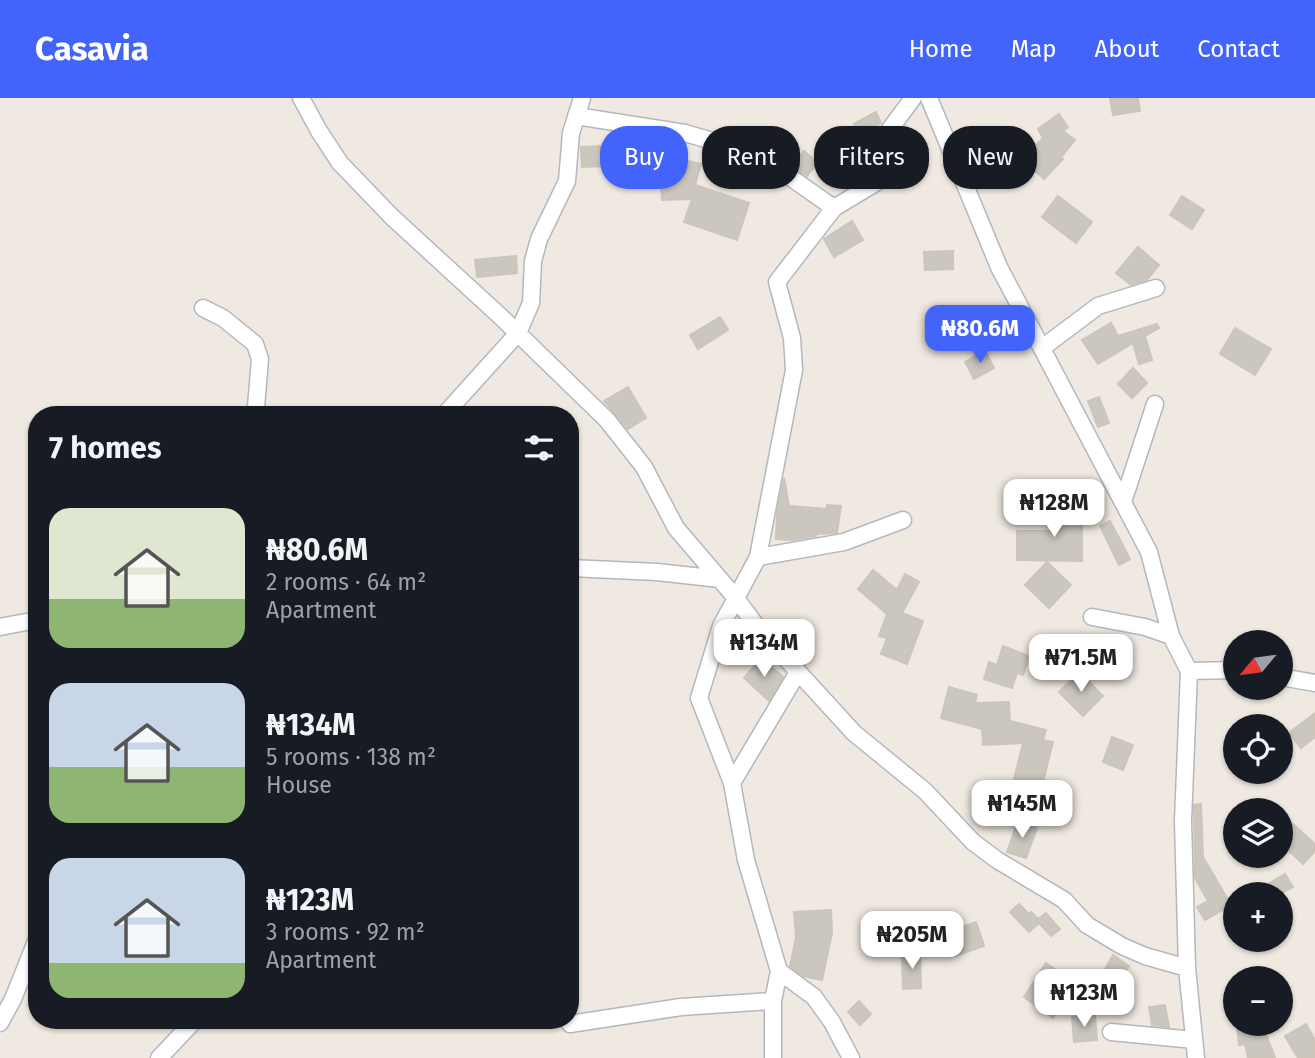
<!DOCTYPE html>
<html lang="en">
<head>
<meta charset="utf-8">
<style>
  body { margin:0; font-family:"Fira Sans",sans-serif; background:#20242c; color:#f1f3f6; height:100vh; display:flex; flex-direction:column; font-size:26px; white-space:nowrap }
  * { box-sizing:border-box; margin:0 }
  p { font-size:23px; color:#9ea1a6 }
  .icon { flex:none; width:38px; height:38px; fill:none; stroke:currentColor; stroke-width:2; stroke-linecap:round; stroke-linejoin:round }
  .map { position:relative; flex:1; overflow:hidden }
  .side { position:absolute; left:28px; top:308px; width:551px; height:623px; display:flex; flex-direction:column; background:#171b24; border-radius:28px; box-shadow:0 2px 5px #0004 }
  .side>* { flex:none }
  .top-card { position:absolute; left:600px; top:28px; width:609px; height:63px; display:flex; gap:14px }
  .needle { width:46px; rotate:241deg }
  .controls { position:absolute; left:1223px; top:532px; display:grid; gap:14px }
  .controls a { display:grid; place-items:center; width:70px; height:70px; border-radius:50%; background:#171b24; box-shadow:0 2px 5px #0004; font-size:35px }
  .price { position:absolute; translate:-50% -60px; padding:0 16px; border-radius:14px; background:#fff; color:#222; font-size:23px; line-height:46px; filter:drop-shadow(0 2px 4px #0008) }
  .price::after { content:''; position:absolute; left:50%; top:42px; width:21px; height:16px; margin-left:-10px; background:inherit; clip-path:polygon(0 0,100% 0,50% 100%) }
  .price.selected { background:#4264fb; color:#fff }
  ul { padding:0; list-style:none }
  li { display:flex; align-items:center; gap:21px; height:175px; padding:0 21px }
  li span { display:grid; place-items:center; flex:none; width:196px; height:140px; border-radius:21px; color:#555 }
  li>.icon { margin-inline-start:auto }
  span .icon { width:84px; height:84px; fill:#fffc; stroke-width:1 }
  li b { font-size:30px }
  h2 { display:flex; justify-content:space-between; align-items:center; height:84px; padding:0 21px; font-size:30px }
  .pill { padding:0 24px; border-radius:28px; background:#171b24; box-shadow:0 2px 5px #0004; font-size:24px; line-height:63px }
  .pill.selected { background:#4264fb; color:#fff }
  header { display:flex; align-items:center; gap:42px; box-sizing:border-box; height:98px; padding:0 35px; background:#4264fb; color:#fff }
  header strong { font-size:33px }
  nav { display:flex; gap:38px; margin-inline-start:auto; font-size:24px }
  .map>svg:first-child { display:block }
</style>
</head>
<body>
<header>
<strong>Casavia</strong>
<nav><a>Home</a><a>Map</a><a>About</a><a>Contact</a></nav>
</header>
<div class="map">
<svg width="1315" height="960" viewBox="0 0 1315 960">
  <rect width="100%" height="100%" fill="#efe9e1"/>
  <path fill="#cbc7bf" stroke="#cbc5ba" stroke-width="2" d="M1110 0H1138L1140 13 1113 17Z
    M876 14 881 25 859 36 854 26Z
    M1059 16 1068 29 1063 33 1075 42 1061 59 1063 61 1044 81 1023 62 1043 40 1038 31Z
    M852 44 870 61 856 76 838 60Z
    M674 45 675 60 701 66 695 87 749 105 737 142 684 124 692 101 662 102 661 81 641 82 640 67 582 69 581 49Z
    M804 53 818 65 807 78 792 68Z
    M1058 98 1092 124 1076 145 1042 119Z
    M1182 98 1204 112 1192 131 1170 117Z
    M852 123 863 142 834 159 824 141Z
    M1138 149 1159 167 1147 182 1131 187 1116 175Z
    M953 153V171L925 172 924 154Z
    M516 158 517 175 477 179 475 162Z
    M720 219 728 232 698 251 690 237Z
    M992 221 1001 236 987 244 979 230Z
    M1111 225 1118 238 1157 226 1159 230 1145 238 1152 262 1139 266 1133 245 1098 266 1082 242Z
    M1235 230 1271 251 1255 277 1220 256Z
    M985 253 994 270 974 281 965 264Z
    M1133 270 1147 285 1132 300 1118 286Z
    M628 289 646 320 628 331 604 303Z
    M1099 299 1109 325 1098 329 1088 303Z
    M784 380 789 408 827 411V407L841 408 837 435 816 436V438L793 442 776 441 777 415Z
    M1059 408H1082V463L1017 462V433H1059Z
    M1110 423 1130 461 1119 467 1100 428Z
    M1047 464 1071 487 1049 510 1025 487Z
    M873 472 897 492 905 476 919 484 902 515 923 523 907 566 881 556 887 540 879 538 887 516 858 491Z
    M1003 548 1029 558 1023 577 1017 575 1012 590 984 581 989 564 997 567Z
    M761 560 783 579 769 603 744 580Z
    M1079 574 1103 598 1083 618 1059 594Z
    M949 589 977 597 975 605 1009 604 1010 623 1046 632 1043 642 1053 644 1037 708 1009 701 1023 645 983 647 982 631 941 620Z
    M1315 615V639L1301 650 1289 635Z
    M1112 639 1133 647 1123 672 1103 664Z
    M1201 706 1203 759 1231 807 1205 822 1197 809 1208 803 1195 780 1194 707Z
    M1281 715 1315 746V753L1303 766 1281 745Z
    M1018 723 1037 730 1026 760 1007 754Z
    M1285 776 1293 789 1280 796H1251Z
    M1019 806 1029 816 1031 814 1038 821 1046 815 1060 831 1051 838 1039 825 1029 834 1010 814Z
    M831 812 832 835 822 882 803 878 790 868 796 840 794 814Z
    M976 824 984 848 955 858 947 834Z
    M920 855 921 890 903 891 902 856Z
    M1113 857 1129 868 1119 883 1104 873Z
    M1046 865 1084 891 1072 909 1071 894 1053 920 1024 899Z
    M859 903 871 916 860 927 848 914Z
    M1165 907 1169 929 1152 927 1149 909Z
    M1095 917 1097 942 1074 944 1072 919Z
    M1237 926H1262L1275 960H1248L1245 946 1239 947Z
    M1306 926 1315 942V960H1298L1285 938Z"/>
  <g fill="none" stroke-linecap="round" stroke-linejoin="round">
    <g stroke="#b4b7c1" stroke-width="19">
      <path id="minor" d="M301 0 319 33 340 65 392 119 500 218 607 322 644 369 676 430 735 499 758 530 854 635 925 693 973 744 997 762 1064 802 1087 827 1122 848 1145 858 1187 870
        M929 0 999 169 1149 454 1171 538 1189 573 1183 723 1187 870 1196 960
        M576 18 685 35 757 56 834 110
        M203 210 223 220 255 246 260 261 256 309 253 317
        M1042 250 1098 208 1156 190
        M444 317 518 235 531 205 533 163 539 141 567 83 571 35 582 0
        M1123 404 1155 306
        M758 459 844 444 903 422
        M570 470 657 474 720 481
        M1092 519 1145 529 1171 538
        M0 529 37 522
        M1189 573 1236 572
        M1281 579 1315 585
        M732 685 798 574
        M779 873 814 899 832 924 851 960
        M0 925 13 901 37 841
        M570 926 681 909 773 903
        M1111 934 1194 942
        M159 960 195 922
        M773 960V903L779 873 746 762 732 685 699 600 721 528 758 459 794 272 792 240 777 184 834 110 877 84 890 31 913 0"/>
    </g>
    <use href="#minor" stroke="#fff" stroke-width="16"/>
  </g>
</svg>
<div class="controls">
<a><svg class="needle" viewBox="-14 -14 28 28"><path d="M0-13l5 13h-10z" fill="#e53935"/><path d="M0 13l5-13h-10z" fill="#9ea1a6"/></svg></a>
<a><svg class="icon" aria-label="locate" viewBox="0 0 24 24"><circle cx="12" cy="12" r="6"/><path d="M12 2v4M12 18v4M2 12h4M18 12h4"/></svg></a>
<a><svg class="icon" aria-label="layers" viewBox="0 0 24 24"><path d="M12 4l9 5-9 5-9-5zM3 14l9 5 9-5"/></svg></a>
<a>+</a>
<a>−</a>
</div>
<b class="price selected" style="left:980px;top:267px">₦80.6M</b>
<b class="price" style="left:1054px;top:441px">₦128M</b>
<b class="price" style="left:764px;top:581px">₦134M</b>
<b class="price" style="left:1081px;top:596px">₦71.5M</b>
<b class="price" style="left:1022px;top:742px">₦145M</b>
<b class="price" style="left:912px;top:873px">₦205M</b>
<b class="price" style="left:1084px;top:931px">₦123M</b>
<div class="top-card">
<a class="pill selected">Buy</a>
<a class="pill">Rent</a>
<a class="pill">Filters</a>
<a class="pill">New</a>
</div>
<section class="side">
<h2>7 homes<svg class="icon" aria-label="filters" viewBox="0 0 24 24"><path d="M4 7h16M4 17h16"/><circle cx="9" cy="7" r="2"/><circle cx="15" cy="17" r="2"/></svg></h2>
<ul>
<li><span style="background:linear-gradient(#dfe7d0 65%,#8fb573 0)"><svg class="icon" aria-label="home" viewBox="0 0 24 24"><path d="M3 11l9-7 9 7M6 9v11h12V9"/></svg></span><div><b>₦80.6M</b><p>2 rooms · 64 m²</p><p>Apartment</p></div></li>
<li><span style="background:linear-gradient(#c9d6e8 60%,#8fb573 0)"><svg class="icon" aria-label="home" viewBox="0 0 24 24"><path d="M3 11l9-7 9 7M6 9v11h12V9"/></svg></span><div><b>₦134M</b><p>5 rooms · 138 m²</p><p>House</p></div></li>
<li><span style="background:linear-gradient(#c9d6e8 75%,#8fb573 0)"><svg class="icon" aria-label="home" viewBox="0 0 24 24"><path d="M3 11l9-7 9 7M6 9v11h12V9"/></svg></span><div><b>₦123M</b><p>3 rooms · 92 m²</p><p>Apartment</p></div></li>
</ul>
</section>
</div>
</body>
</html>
